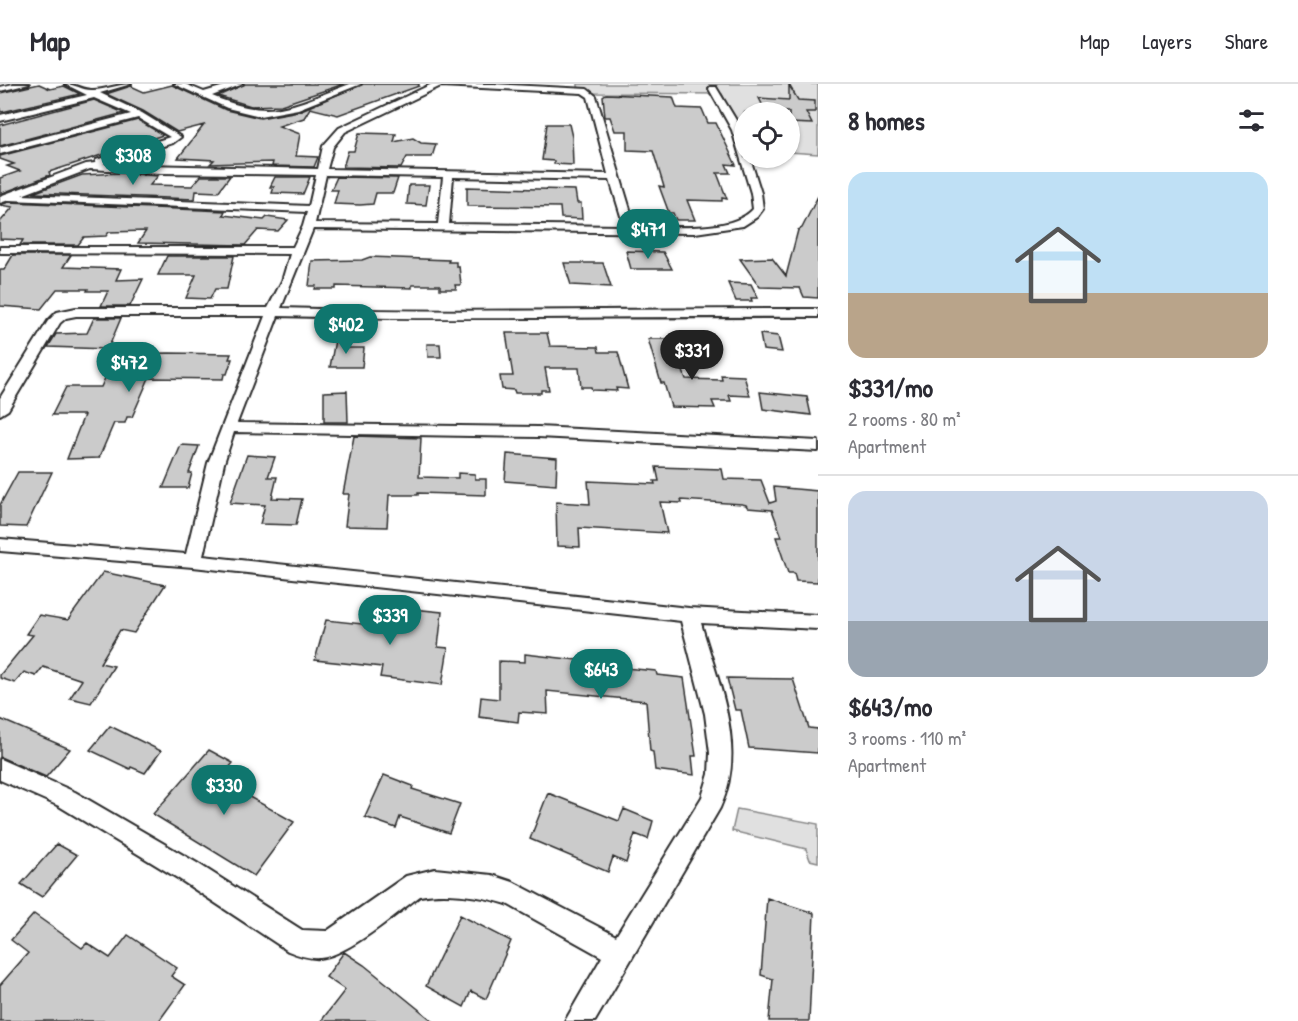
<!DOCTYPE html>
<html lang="en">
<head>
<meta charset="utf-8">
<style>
  body { margin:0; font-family:"Patrick Hand",sans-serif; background:#f2f2f3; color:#2b2b33; height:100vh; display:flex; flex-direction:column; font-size:22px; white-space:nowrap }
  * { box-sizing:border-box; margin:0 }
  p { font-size:20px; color:#7c7c81 }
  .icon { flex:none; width:33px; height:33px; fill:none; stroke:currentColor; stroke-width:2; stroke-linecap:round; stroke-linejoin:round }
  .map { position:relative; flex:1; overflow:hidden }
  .details { display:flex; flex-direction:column; background:#fff; width:480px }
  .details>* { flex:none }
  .fabs { position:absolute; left:734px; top:18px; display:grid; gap:12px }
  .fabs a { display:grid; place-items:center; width:66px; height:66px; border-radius:50%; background:#fff; box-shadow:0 2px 4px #0004; font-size:30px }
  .price { position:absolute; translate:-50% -51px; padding:0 14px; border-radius:21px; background:#0f766e; color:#fff; font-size:20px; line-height:39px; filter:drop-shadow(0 2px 3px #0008) }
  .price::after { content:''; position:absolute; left:50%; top:36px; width:18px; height:14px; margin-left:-9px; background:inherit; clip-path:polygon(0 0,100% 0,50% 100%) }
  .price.current { background:#222; color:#fff }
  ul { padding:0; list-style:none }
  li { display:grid; align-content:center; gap:12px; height:318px; padding:0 30px }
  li+li { border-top:2px solid #e1e1e2 }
  li span { display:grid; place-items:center; height:186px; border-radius:18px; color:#555 }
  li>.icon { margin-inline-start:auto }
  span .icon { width:108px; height:108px; fill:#fffc; stroke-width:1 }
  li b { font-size:26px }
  h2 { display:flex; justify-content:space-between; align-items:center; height:72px; padding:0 30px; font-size:26px }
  header { display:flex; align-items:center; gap:36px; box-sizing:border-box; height:84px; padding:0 30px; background:#fff; border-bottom:2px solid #e1e1e2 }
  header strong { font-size:28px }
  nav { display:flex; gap:33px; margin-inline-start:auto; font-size:21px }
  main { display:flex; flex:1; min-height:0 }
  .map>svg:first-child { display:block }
</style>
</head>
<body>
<header>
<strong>Map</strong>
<nav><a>Map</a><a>Layers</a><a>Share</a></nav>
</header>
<main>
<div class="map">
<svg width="818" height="937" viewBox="0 0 818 937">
  <rect width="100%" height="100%" fill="#fff"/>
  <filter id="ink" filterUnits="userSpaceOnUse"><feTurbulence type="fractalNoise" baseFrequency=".0167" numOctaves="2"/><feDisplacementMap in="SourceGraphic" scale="12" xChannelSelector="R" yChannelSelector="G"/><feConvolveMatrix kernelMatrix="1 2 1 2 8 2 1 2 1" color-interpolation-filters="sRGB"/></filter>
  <g filter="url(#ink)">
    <path fill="#e0e0e0" stroke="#868686" stroke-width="1.5" d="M578 0H818V70L789 68V28H744V56L722 10 592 9 578 3Z
      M737 725 818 740V778L810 776 806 765 732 747Z"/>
    <path fill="#cbcbcb" stroke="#2b2b2b" stroke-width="1.5" d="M39 0 50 5 64 2 80 10 2 28 0 27V9Z
      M245 0H344L281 21 251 22 218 12Z
      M363 0H419V2L338 31 310 24 304 34 279 42 300 50 296 72 318 73 314 83 272 82 273 78 210 80 214 76 178 74 204 41 177 48 143 27 106 10 131 2 144 8 172 1 226 26 260 34 299 27Z
      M789 1 798 16 815 17V28H806L812 40 789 39V28H766L759 14 789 16Z
      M606 10 673 13 677 24 702 25 708 39H716L736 81 726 80 730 89H717L727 115 722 114V117L687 116 695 136H676L673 129H669L659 102 664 103 653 67 627 66V47H615L610 33H605L603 12Z
      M94 16 124 29 0 62V41Z
      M138 36 163 51 49 88 50 91 0 110V94L20 87 7 82 14 80 0 75V72Z
      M547 40H569L572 53 573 81 554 80V77L542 76Z
      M359 49 396 50 394 58 413 54 421 59 436 60 432 73H407L401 84 343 83 348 67H354Z
      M121 89 158 92 150 101 192 102 201 92H230L218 108 196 107 195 115 33 109 82 91Z
      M275 93H310L303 110 272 109 274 103H270Z
      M337 93 398 94 393 109H376L373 120 360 121 334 120 338 106H331Z
      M409 101H429L426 121 407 120Z
      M467 103 575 106 577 119H581L582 135 561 134 560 123 467 122Z
      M818 112V214L804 213 800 204 760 203 740 175 772 174 786 192 798 146 802 144Z
      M9 118 225 127 223 131 264 136 267 133 288 136 278 147 258 146 245 161 138 159 146 147 109 148 106 152 84 153 78 161H20L23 156 0 155V138L13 123 0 121Z
      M626 167 663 168 672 185H631Z
      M13 171H71L63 183 121 185 116 196 143 195 130 222H101L108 207H87L88 205H57L41 225 0 222V186H4Z
      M167 172H234L227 205H215L210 215 186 214 196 191H158Z
      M370 173 449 176 448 178H456V182H459L461 201H455L456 205H440V201H412V204L336 202V205H315L316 202H309L312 177 362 176Z
      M564 179H603L611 203 571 201Z
      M728 199 751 200 758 214H751L752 217H736Z
      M94 234H121L108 265 48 263 56 250 87 249Z
      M506 249H547L550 262 598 263 599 268H618L628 305 616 304 617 307 592 306 591 303H581L579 284H545L549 306H541V309H515L514 306 502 305 500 292H513Z
      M760 250 778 252 782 268 763 266Z
      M648 255H671L686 295 722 296 721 291 744 292 750 312 729 311 731 317H712L715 324 671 323 664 299H661Z
      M335 256H350L348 264H364L362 283H330Z
      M427 260H440L441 273H428Z
      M169 269 231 270 229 275H232L227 290H224L223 295 149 294 132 333H127L125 339H114L99 374 67 375 84 331H52L66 303H101L116 270Z
      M347 307 348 338H324V308Z
      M760 308 807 313 811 331 763 325Z
      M354 352 421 354 419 393 458 394V389L475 390V395H486V411L418 409V411H389L387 443 345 442 349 410H343Z
      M181 361 199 362 189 389H192L188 404H163Z
      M507 370 557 374 556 401 505 397Z
      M247 371 275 373 268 393H277L272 414 302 415 296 441 260 440 265 421 230 419Z
      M656 383 722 385 724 395 761 396 770 419 776 417 774 403 818 407V498L796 497 794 489H788L776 453H782L772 426 748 424 746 421 742 420 681 416 682 419 660 418 667 449 579 444 580 463 557 462 556 418 590 420 588 397 655 400 654 397H659Z
      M18 388H52L26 443 0 442V421Z
      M103 488 165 501 134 549 120 546 100 579 114 582 91 619 70 614 82 596 43 583 36 592 24 588 15 599 0 594V591L33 551 26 550 39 531 68 536Z
      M393 523 442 528 438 563 448 564 442 601 380 593 382 583 315 576 326 536 390 543Z
      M525 570 586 577 587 585 616 587 615 583 656 587 657 591 684 594 696 672H692L694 691 655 686 653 668 650 667 646 617 547 607 548 630 519 628 518 638 479 633 481 613 499 615V577L525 578Z
      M727 594 793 595 809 644 818 645V669L749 664 741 626H735Z
      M0 635 70 665 46 693 0 673Z
      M110 642 161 667 145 689 131 683 130 685 90 666Z
      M209 666 233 679 219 696 294 738 254 792 153 730Z
      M384 691 413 702 412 705 460 720 449 749 400 733 396 744 365 733Z
      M548 709 619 737 624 725 653 737 648 755 635 750 626 779 613 773 608 788 530 755Z
      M57 760 77 771 42 813 21 800Z
      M767 814 814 829 809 937H769L773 895 761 891Z
      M34 830 82 864 87 859 110 874 128 851 177 884 171 892 185 901 159 937H0V901L28 869 11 856Z
      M460 831 511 857 486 915 471 907 464 923 426 902Z
      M344 868 364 881 433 937H321L345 906 326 893Z"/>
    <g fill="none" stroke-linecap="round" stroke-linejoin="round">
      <g stroke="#2b2b2b" stroke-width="4">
        <path id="minor" d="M13 0H29L0 7V3Z
          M65 0C75 0 84 7 93 6 106 6 118 0 131 0L100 9 142 29 181 53 173 59 103 80 318 85 323 62 339 44 432 0H493L587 5 596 12 635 142C666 142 731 150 753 125L751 109 732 46 709 5 710 3H716L742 46 744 74H750L761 109 763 125 757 133 743 142 695 149 313 145 281 224C460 230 639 224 818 225V233C638 232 458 237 278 232L237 339 538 343 818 357V367L538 353 234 348 224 379 203 472 689 524 818 531V545L701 539C718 599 748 664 720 724L595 937H565L602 873 507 820C481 812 447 807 420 812 397 829 347 872 320 874 309 875 298 871 288 867L179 795 59 722 0 696V675L75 708 197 779 302 846 327 847 406 792 435 785 492 791 513 798 616 852 702 713 709 690 710 669 705 630 681 537 193 483 0 467V455L186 470 208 379 265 232H76L66 234 60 239 8 326 0 331V314L48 237 57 228 76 224H268L282 197 290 170 0 169V163H293L303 142 307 128 9 116 0 119V112L86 80 95 79 96 76 170 53 138 34 0 70V64L131 30 94 14 0 37V31L87 11ZM441 2 582 9 588 13 608 90 327 85 333 63 345 48ZM90 85 161 89 316 91 309 122 22 111ZM326 91 443 93 438 140 315 139ZM453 93 610 96 624 142 449 140Z
          M174 0H185L204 8 231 0H243L212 12C273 37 291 22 350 0H361L298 25 260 32 227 24Z"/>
      </g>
      <use href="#minor" fill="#fff" fill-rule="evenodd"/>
    </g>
  </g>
</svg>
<div class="fabs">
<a><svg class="icon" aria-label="locate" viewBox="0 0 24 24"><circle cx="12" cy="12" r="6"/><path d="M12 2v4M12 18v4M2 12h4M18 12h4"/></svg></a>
</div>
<b class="price" style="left:133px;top:102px">$308</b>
<b class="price" style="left:648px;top:176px">$471</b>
<b class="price" style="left:346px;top:271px">$402</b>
<b class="price current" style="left:692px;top:297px">$331</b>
<b class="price" style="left:129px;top:309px">$472</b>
<b class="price" style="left:390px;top:562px">$339</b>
<b class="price" style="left:601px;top:616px">$643</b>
<b class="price" style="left:224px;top:732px">$330</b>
</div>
<section class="details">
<h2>8 homes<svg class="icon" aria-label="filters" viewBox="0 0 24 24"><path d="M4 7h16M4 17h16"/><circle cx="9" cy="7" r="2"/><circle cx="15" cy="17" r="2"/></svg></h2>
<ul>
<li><span style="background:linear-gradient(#bfe0f5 65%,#b9a48a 0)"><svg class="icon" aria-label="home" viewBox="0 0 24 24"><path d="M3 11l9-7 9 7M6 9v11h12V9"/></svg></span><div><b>$331/mo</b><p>2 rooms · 80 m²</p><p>Apartment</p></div></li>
<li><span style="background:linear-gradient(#c9d6e8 70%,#9aa5b1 0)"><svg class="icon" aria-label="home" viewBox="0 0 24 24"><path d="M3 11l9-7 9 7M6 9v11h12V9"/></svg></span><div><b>$643/mo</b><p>3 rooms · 110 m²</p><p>Apartment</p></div></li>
</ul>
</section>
</main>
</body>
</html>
